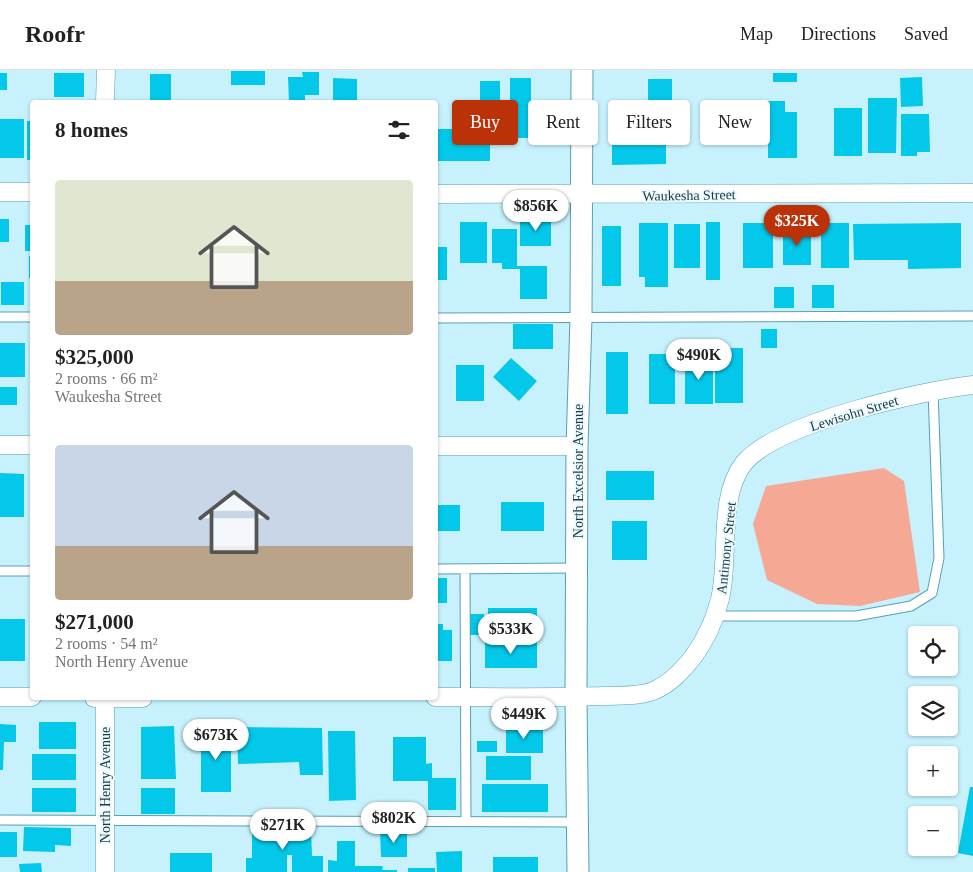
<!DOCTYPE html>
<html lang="en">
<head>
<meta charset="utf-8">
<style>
  body { margin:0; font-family:"Times New Roman",serif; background:#f6f6f6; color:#222; height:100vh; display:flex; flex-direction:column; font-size:19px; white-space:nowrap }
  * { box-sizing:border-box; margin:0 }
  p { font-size:16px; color:#767676 }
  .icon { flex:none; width:28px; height:28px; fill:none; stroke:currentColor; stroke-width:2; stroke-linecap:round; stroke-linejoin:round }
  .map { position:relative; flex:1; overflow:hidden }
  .sheet { position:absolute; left:30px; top:30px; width:408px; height:600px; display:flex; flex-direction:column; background:#fff; border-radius:5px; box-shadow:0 1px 4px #0004 }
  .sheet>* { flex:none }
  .hud { position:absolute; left:452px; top:30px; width:445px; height:45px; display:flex; gap:10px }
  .buttons { position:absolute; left:908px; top:556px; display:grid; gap:10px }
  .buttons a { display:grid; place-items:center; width:50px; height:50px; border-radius:5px; background:#fff; box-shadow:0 1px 4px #0004; font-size:25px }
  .price { position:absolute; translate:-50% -42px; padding:0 11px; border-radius:18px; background:#fff; color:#222; font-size:16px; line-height:32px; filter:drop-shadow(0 1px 2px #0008) }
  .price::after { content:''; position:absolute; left:50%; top:30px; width:15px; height:11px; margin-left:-8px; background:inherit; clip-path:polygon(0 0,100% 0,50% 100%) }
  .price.active { background:#bc3208; color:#fff }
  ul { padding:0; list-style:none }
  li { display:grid; align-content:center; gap:10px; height:265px; padding:0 25px }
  li span { display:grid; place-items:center; height:155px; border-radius:5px; color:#555 }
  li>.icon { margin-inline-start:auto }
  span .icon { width:90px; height:90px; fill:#fffc; stroke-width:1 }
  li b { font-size:21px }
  h2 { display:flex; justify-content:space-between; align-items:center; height:60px; padding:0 25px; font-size:21px }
  .chip { padding:0 18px; border-radius:5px; background:#fff; box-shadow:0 1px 4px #0004; font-size:18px; line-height:45px }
  .chip.active { background:#bc3208; color:#fff }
  header { display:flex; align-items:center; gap:30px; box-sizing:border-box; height:70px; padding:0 25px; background:#fff; border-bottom:1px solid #e0e0e0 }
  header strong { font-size:24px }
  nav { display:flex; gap:28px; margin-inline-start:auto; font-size:18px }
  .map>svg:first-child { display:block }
</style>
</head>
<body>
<header>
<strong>Roofr</strong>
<nav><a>Map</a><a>Directions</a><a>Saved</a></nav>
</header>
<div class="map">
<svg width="973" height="802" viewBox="0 0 973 802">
  <rect width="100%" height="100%" fill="#c7f2fd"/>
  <path fill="#f5a995" d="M884 398 904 411 920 522 860 536 817 534 767 510 753 454 766 416Z"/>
  <path fill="#03c8e9" d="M231 1H265V15H231Z
    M302 2H319V25H305V32H289L288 7H303Z
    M0 3H7V20H0Z
    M54 3H84V27H54Z
    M773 3H797V12H773Z
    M150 4H171V32H150Z
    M922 7 923 36 901 37 900 8Z
    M333 8 357 9V31L333 30Z
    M510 8H531V68H510Z
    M648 9H672V32H648Z
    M480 11H500V31H480Z
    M868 28H897L896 83H868Z
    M768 31H785V42H797V88H768Z
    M612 35H649V64H612Z
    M834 38H862V86H834Z
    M901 44H929L930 82H917V86H901Z
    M464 46H490V91H438V59H464Z
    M0 49H24V88H0Z
    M27 51H32V90H27Z
    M666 67V94L612 95V68Z
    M520 147H551V176H520Z
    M0 149H9V172H0Z
    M460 152H487V193H460Z
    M706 152H720V210H706Z
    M639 153H668V217H645V207H639Z
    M743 153H773V198H743Z
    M821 153H849V198H821Z
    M961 153V198L908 199V190H854L853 154Z
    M674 154H700V198H674Z
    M25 155H32V181H25Z
    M602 156H621V216H602Z
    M492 159H517V196H547V229H520V199H502V193H492Z
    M783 159H811V195H783Z
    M435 177H447V210H435Z
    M29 186H32V208H29Z
    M1 212H24V235H1Z
    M812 215H834V238H812Z
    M774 217H794V238H774Z
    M513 254H553V279H513Z
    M761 259H777V278H761Z
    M0 273H25V307H0Z
    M715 278H743V333H715Z
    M606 282H628V344H606Z
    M649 284H675V334H649Z
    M511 288 537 311 519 331 493 307Z
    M685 289H713V334H685Z
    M456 295H484V331H456Z
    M0 317H17V335H0Z
    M606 401H654V430H606Z
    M0 403 24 404V447H0Z
    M501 432H544V461H501Z
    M435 435H460V461H435Z
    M612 451H647V490H612Z
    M435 508H447V533H435Z
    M488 538H537V567H488Z
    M469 544H484V565H470Z
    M0 549H25V591H0Z
    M435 554H443V560H452V591H435Z
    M485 572H537V598H485Z
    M39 652H76V679H39Z
    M0 654 16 655V672H4L3 700H0Z
    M174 656 176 709H141V657Z
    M237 657 322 658 323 705H300L299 692 238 694Z
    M506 657H543V683H506Z
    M201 660H231V722H201Z
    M328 661H355L356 730 329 731Z
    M393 667H426V694L432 693V708H456V740H428V711H393Z
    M477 671H497V682H477Z
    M32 684H76V710H32Z
    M486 686H531V710H486Z
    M482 714H548V742H482Z
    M970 717H973V786L958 783Z
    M32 718H76V742H32Z
    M141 718H175V744H141Z
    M24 757 71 758V776L55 775V782L23 781Z
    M252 759H311L312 786H323V802H292V785H287V802H246V788H252Z
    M380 761H407V787H381Z
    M0 762H17V787H0Z
    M337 771H355V796H383L382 800H397V802H328V790L337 791Z
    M462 781V802H437L436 782Z
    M170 783H212V802H170Z
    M493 787H538V802H493Z
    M41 793 42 802H20L19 794Z
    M408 798H435V802H408Z"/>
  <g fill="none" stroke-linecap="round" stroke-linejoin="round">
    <g stroke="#56a0b1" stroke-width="11">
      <path id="service" d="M0 247H32
        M435 248 973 246
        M435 499 578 498
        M465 499 466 751
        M0 501H32
        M714 546H856L911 536 932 523 939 488 933 321
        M0 750 577 752"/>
    </g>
    <g stroke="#56a0b1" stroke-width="19">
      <path id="minor" d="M105 32 106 0
        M0 122H32
        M435 124 973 123
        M0 375H32
        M435 376H577
        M0 627H32
        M435 627C490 627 546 628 601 626 618 625 638 627 653 621 670 614 682 601 693 587 705 571 715 549 720 529 730 489 717 427 744 393 777 353 920 321 973 315
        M94 628H143
        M105 628V802"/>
    </g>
    <g stroke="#56a0b1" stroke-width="23">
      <path id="tertiary" d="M578 802 576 627 577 376 581 248 582 0"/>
    </g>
    <use href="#service" stroke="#fff" stroke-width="9"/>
    <use href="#minor" stroke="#fff" stroke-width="18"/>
    <use href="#tertiary" stroke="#fff" stroke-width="21"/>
  </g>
  <g text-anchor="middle" stroke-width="4" stroke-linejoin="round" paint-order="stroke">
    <g font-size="14" fill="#1b3a42" stroke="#ecfafe">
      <text transform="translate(689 125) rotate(-1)" y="5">Waukesha Street</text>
      <text transform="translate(854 343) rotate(-17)" y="5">Lewisohn Street</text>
      <text transform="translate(578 401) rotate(-90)" y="5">North Excelsior Avenue</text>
      <text transform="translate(726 478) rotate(-84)" y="5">Antimony Street</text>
      <text transform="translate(105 715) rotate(-90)" y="5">North Henry Avenue</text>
    </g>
  </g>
</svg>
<div class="buttons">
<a><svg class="icon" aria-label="locate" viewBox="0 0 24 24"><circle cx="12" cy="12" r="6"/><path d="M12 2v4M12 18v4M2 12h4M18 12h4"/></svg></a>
<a><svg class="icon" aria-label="layers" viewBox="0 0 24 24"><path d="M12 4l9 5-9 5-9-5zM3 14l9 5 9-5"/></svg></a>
<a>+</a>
<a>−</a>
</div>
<b class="price" style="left:536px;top:162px">$856K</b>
<b class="price active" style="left:797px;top:177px">$325K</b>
<b class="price" style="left:699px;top:311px">$490K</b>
<b class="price" style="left:511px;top:585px">$533K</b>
<b class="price" style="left:524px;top:670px">$449K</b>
<b class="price" style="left:216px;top:691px">$673K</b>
<b class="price" style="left:394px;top:774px">$802K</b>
<b class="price" style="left:283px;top:781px">$271K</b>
<div class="hud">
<a class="chip active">Buy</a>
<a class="chip">Rent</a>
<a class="chip">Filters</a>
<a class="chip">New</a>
</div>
<section class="sheet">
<h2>8 homes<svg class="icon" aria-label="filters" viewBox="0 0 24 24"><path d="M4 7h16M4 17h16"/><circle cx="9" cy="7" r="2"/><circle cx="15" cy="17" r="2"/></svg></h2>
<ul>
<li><span style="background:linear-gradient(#dfe7d0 65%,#b9a48a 0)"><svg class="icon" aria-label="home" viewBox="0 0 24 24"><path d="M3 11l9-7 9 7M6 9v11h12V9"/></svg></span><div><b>$325,000</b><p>2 rooms · 66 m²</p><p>Waukesha Street</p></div></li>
<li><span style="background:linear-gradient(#c9d6e8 65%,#b9a48a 0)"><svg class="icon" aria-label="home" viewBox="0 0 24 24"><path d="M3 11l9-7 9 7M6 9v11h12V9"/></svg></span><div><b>$271,000</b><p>2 rooms · 54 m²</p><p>North Henry Avenue</p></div></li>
</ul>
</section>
</div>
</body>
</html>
